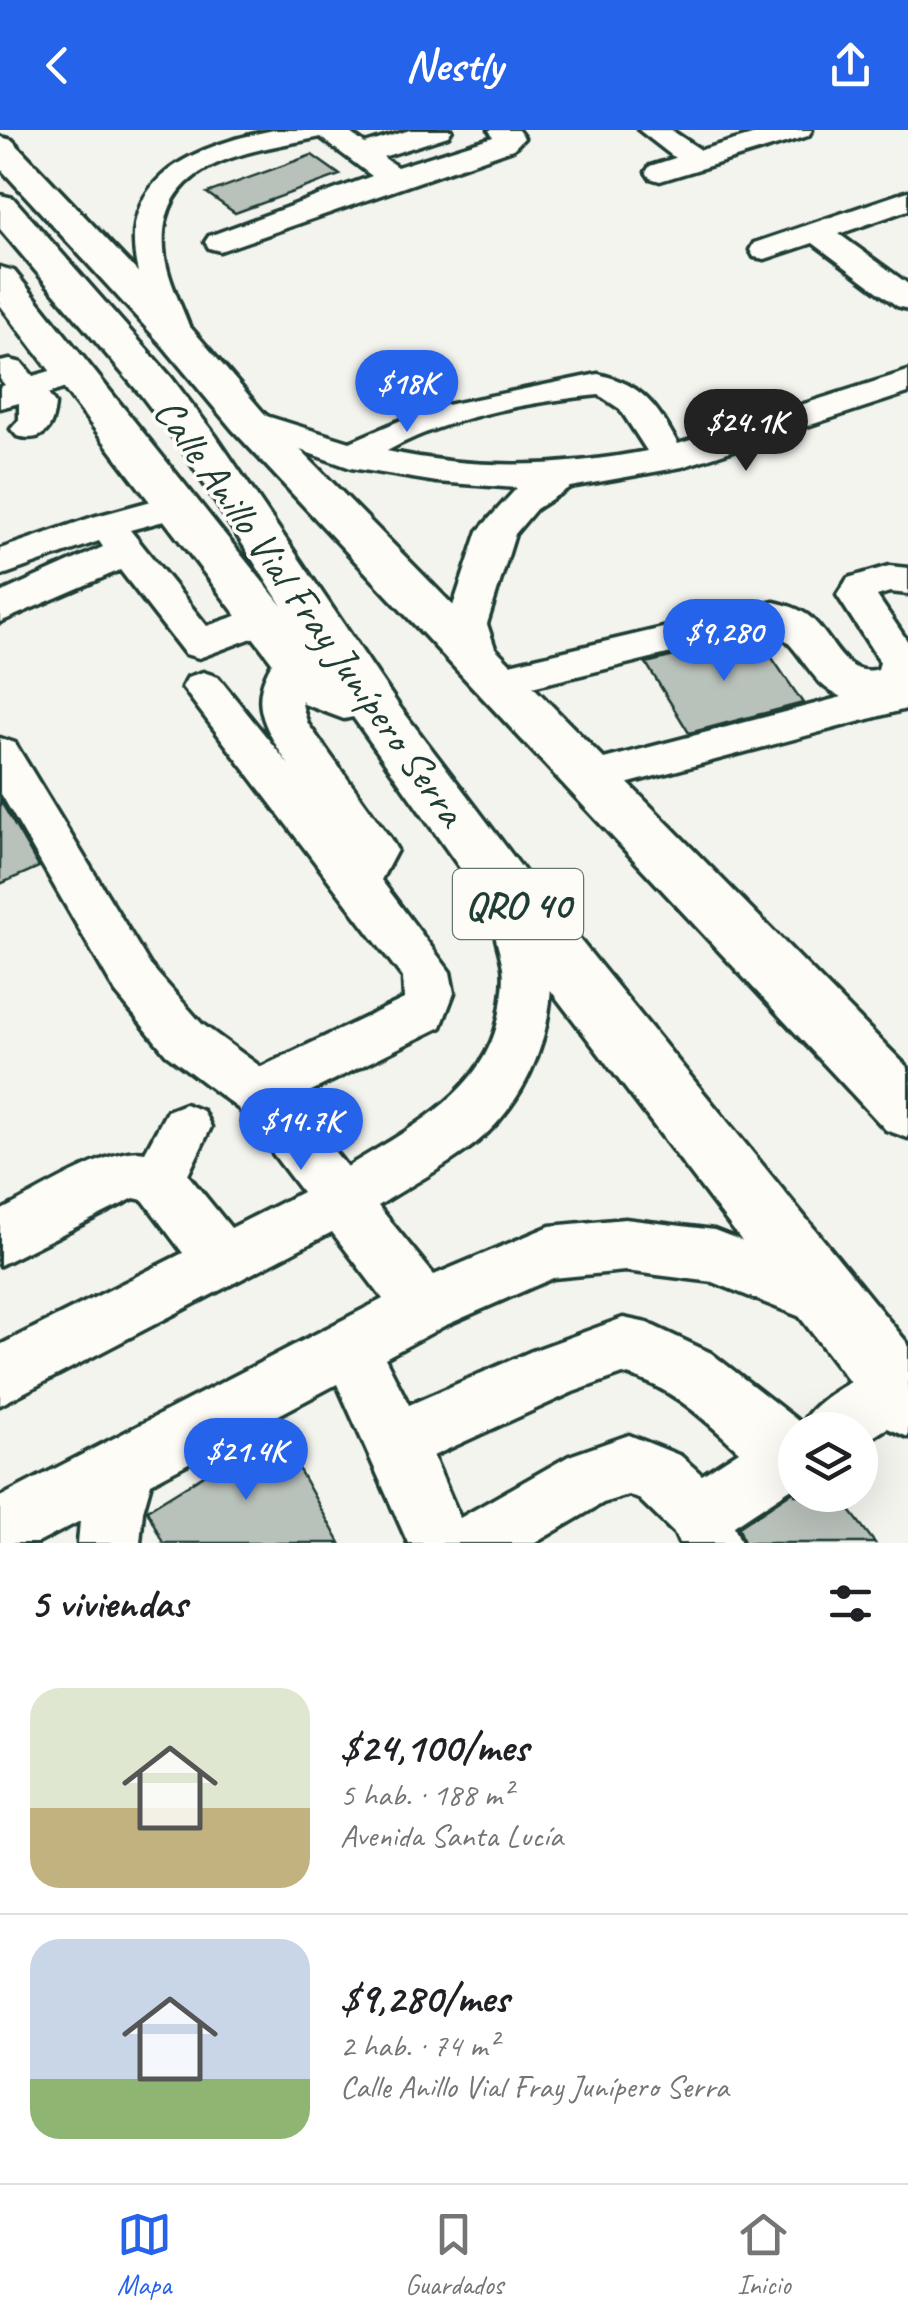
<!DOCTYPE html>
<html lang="es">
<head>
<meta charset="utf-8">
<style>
  body { margin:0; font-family:Caveat,sans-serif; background:#f2f2f2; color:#202124; height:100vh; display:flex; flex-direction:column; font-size:38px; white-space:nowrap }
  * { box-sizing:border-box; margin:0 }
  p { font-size:32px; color:#757577 }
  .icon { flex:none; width:55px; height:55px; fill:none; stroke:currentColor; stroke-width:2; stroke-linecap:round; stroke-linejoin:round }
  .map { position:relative; height:1413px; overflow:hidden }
  .details { display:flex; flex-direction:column; background:#fff; flex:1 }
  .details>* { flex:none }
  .tools { position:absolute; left:778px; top:1282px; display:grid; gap:20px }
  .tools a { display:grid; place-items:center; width:100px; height:100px; border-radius:50%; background:#fff; box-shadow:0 10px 40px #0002; font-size:50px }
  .price { position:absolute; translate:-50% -85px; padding:0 22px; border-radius:35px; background:#2563eb; color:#fff; font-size:32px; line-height:65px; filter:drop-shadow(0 2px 5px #0008) }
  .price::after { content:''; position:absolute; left:50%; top:60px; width:30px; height:22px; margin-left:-15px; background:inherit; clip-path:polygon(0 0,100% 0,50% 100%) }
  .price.active { background:#222; color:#fff }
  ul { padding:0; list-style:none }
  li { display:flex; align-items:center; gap:30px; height:250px; padding:0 30px }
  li+li { border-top:2px solid #e0e0e0 }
  li span { display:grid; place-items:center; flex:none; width:280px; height:200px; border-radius:30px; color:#555 }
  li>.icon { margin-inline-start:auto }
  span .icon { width:120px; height:120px; fill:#fffc; stroke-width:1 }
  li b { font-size:42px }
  h2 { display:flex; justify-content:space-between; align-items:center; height:120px; padding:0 30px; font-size:42px }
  header { display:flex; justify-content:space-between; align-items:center; height:130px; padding:0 30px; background:#2563eb; color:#fff; font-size:45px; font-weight:800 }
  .tabs { display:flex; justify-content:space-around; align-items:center; height:140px; border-top:2px solid #e0e0e0; background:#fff; font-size:28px; color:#757577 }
  .tabs a { display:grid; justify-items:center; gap:5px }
  .tabs .active { color:#2563eb }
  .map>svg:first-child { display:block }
</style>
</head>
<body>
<header><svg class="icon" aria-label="back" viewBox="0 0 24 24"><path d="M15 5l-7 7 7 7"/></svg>Nestly<svg class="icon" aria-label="share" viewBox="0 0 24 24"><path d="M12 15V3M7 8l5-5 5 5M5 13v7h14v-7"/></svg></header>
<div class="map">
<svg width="908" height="1413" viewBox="0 0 908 1413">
  <rect width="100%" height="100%" fill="#f4f4ef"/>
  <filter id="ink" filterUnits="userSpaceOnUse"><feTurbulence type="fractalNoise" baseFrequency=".01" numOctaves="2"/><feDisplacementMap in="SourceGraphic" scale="20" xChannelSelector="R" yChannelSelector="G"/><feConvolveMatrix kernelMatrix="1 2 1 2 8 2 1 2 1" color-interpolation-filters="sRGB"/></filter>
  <g filter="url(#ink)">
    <path fill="#b9c1bb" stroke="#1f3d34" stroke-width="2.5" d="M312 25 340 45 235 83 207 63Z
      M757 506 803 573 689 603 646 533Z
      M0 670 39 737 0 754Z
      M277 1300 340 1413H163L147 1380Z
      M795 1360V1365H838L875 1413H744L739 1397Z"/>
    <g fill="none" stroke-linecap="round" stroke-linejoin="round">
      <g stroke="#1f3d34" stroke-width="7">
        <path id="minor" d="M274 0H346L365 14 410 0H452L448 6 383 27 397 37 493 7 489 0H518L524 8 513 19 220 121 209 118 205 112 209 106 372 46 320 7C253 22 158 28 164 119 166 149 184 179 193 207L189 214H165C154 198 149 175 142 156 108 52 187 17 274 0Z
          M639 0H671L701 20 769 0H812L808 6 660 51 650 48 646 42 650 36 675 28Z
          M908 61V80L839 104 908 154V179L897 176 813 113 765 129 754 127 750 120 754 113Z
          M10 230 22 233 33 246 74 234 86 237 91 244 86 251 48 264 55 274C53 299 44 313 17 306L11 299 19 290V273L0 278V257L5 255 0 249V232Z
          M908 241V263L682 337 570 357 536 379 515 404 487 494 501 536 774 472C787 475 801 479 811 488 833 507 844 549 878 539L880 532 837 465 848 448 889 436 908 438V464L890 462 877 466 908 512 906 579 588 664 573 659 566 648 573 637 842 567C808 554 802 515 770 499L495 566 480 562 475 551 468 549 447 494 478 401 517 358 437 352 351 338 235 297 230 290 235 283 247 280 350 312 427 279 598 244C643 255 656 275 678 314ZM599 265 620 279 647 321C559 338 475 340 387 321 449 286 529 272 599 265Z
          M177 364 190 368 195 376 190 384 130 400 207 496 265 476 279 480 285 489 279 498 199 528 185 524 120 440 0 492V463L103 417 99 411 0 446V419L93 387Z
          M296 514 310 518 316 528C299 556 297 562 308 594L390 708 397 720 381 750 450 842 454 863 441 897 293 970 347 1037C412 997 491 960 501 875 503 862 505 850 503 837 498 811 483 777 496 754L512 749 528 754C573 839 550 952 476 1013 446 1037 410 1055 378 1076L434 1145 550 1096 625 1089 714 1100 846 1151 854 1170 846 1189 826 1197 713 1152 625 1141 553 1148 444 1196 385 1228 409 1275 532 1221 623 1188 647 1193 711 1223 802 1294C813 1267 870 1241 898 1229L908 1233V1285L860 1315V1300H795V1356L734 1396 741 1413H679L675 1404 639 1369 629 1365 603 1373 535 1413H408L337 1254 151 1353 143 1381 140 1413H78L80 1391 38 1413H0V1367L383 1169 332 1102 0 1275V1215L183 1123 143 1070 134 1068 0 1135V1081C34 1065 110 1015 145 1022L167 981 185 974 203 981 211 997 188 1045 231 1098 302 1062 239 979 166 924 116 863 0 662V608L15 613 150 835 202 894 261 937 404 869 403 848 182 557 188 547 203 542 218 547 289 635C258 588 247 566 282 518ZM623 1244C670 1255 705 1290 739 1321L702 1345 681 1326 629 1305 569 1326 460 1388 433 1326 573 1262Z"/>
      </g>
      <g stroke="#1f3d34" stroke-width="7">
        <path id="highway" d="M0 7 12 10 191 198 262 281 908 938V1008L886 1000 232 299 163 216 0 38Z
          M0 65 13 68 171 247 215 305 399 576 531 750 908 1214V1307L883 1296 491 782 353 587 344 589 304 574 0 175V137L14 141 282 476 182 319 141 265 0 99Z"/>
      </g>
      <use href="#minor" fill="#fdfcf7" fill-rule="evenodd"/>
      <use href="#highway" fill="#fdfcf7" fill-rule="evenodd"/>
    </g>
  </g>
  <g text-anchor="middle" stroke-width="8" stroke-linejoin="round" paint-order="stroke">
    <rect fill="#fdfcf7" stroke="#62766e" stroke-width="2.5" x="453" y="739" width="130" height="70" rx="8"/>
    <g font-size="40" font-weight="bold" fill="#1f3d34">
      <text x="518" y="788">QRO 40</text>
    </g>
    <g font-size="42" fill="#1f3d34" stroke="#fdfcf7">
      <text transform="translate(311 481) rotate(55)" y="15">Calle Anillo Vial Fray Junípero Serra</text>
    </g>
  </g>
</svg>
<div class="tools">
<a><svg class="icon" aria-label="layers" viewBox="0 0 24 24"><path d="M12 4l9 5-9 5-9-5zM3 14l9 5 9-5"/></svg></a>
</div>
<b class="price" style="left:407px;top:305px">$18K</b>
<b class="price active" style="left:746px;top:344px">$24.1K</b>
<b class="price" style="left:724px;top:554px">$9,280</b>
<b class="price" style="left:301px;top:1043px">$14.7K</b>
<b class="price" style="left:246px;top:1373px">$21.4K</b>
</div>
<section class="details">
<h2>5 viviendas<svg class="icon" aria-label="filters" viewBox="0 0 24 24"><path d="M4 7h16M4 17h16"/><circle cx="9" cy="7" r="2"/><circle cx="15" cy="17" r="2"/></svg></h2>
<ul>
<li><span style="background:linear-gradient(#dfe7d0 60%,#c2b280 0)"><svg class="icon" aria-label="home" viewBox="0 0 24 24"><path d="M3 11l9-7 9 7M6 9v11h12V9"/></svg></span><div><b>$24,100/mes</b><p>5 hab. · 188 m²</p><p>Avenida Santa Lucía</p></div></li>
<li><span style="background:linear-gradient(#c9d6e8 70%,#8fb573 0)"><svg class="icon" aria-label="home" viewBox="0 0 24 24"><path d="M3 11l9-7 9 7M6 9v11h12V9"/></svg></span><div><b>$9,280/mes</b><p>2 hab. · 74 m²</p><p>Calle Anillo Vial Fray Junípero Serra</p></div></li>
</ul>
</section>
<nav class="tabs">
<a class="active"><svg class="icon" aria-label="map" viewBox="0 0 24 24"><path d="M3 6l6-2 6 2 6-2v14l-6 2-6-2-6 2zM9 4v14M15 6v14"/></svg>Mapa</a>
<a><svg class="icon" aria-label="saved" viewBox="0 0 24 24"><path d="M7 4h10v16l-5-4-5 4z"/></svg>Guardados</a>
<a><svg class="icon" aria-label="home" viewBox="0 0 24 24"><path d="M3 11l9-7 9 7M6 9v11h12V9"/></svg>Inicio</a>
</nav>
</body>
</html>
